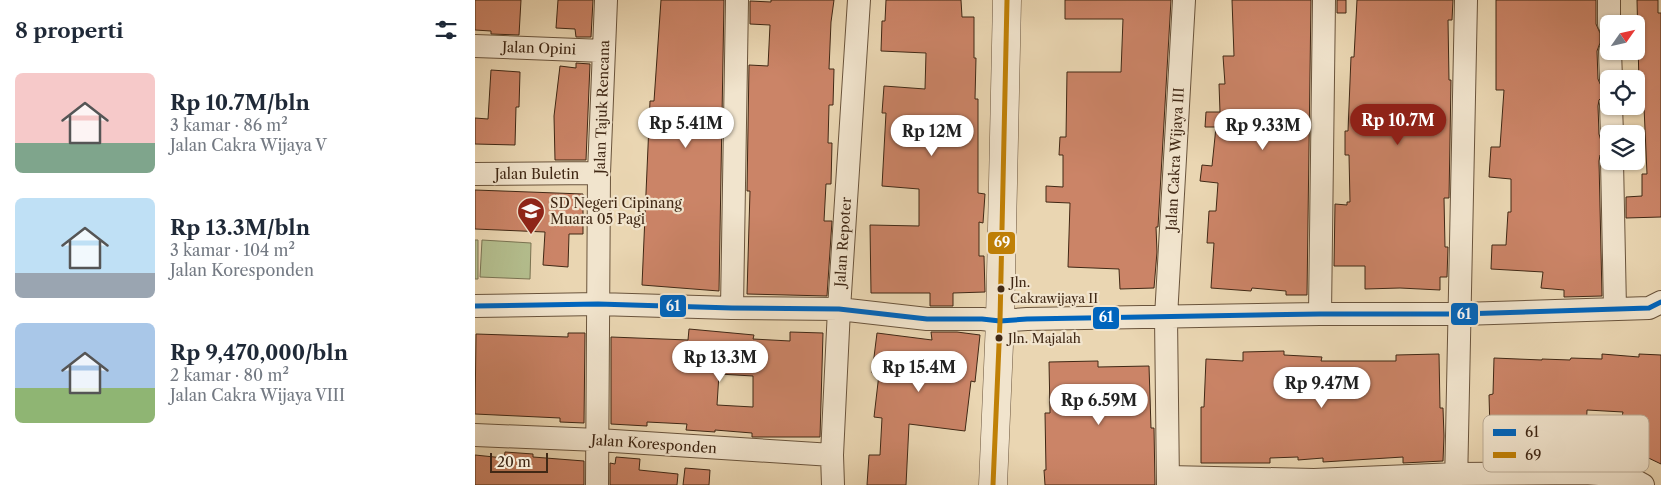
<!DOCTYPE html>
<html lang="id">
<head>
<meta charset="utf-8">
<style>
  body { margin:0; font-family:"Libre Caslon Text",serif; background:#f6f6f7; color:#1f2937; height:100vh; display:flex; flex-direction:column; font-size:19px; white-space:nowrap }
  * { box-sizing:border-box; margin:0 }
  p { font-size:16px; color:#747a83 }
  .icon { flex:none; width:28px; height:28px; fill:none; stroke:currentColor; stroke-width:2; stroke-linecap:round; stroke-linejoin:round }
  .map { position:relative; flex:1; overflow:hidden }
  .details { display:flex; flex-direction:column; background:#fff; width:475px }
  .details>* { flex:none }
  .needle { width:32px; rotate:56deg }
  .buttons { position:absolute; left:1125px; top:15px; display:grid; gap:10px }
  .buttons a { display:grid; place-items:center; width:45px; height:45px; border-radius:8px; background:#fff; box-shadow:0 1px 4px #0004; font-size:25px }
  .scale { position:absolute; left:15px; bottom:12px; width:58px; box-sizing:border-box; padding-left:5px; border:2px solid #402815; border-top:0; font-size:14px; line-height:18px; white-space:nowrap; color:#402815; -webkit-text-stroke:4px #f1e4cd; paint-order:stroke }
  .price { position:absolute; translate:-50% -42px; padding:0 11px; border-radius:18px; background:#fff; color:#222; font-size:16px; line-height:32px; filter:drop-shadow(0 1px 2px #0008) }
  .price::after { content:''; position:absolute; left:50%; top:30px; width:15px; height:11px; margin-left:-8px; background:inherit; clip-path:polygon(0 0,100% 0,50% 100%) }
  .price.current { background:#8f2418; color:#fff }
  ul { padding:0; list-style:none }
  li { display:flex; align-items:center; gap:15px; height:125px; padding:0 15px }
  li span { display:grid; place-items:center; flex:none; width:140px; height:100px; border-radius:8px; color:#555 }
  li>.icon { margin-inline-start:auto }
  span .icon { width:60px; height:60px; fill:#fffc; stroke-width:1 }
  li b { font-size:21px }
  h2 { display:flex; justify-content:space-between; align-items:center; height:60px; padding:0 15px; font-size:21px }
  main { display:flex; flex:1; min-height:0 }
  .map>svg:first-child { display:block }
</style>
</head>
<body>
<main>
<section class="details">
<h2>8 properti<svg class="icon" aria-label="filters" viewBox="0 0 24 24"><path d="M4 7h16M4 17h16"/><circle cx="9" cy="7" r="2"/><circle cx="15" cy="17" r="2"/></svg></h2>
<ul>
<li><span style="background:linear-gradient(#f6c9c9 70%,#7fa58c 0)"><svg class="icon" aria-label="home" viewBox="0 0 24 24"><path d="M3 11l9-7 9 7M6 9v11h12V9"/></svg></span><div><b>Rp 10.7M/bln</b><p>3 kamar · 86 m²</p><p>Jalan Cakra Wijaya V</p></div></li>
<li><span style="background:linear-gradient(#bfe0f5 75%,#9aa5b1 0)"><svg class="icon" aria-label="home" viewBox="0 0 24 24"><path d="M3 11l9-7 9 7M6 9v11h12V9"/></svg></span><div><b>Rp 13.3M/bln</b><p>3 kamar · 104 m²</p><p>Jalan Koresponden</p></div></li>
<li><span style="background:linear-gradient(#a9c7e8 65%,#8fb573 0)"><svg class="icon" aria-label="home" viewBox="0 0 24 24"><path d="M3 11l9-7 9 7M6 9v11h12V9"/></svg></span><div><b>Rp 9,470,000/bln</b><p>2 kamar · 80 m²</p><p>Jalan Cakra Wijaya VIII</p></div></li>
</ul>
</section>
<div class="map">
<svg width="1186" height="485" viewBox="0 0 1186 485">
  <rect width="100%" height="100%" fill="#ead6b2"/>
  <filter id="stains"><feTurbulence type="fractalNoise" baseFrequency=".004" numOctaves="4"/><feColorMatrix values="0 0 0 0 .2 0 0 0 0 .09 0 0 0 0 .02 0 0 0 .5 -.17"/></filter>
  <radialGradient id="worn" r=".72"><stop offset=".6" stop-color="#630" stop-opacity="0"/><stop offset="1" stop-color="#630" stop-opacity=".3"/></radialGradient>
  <path fill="#b4be8e" stroke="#7a7352" d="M0 240H3V279H0Z
    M7 240 56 243 55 279 5 277Z"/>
  <path fill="#cb8467" stroke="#402815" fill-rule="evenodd" d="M0 0H46L44 35 16 34V31L0 30Z
    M83 0H118L116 37H101L100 29 81 28Z
    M186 0H249L244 291 167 285 175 101H179Z
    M296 0H359L356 22 354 69H359L358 105H354L353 143H357L356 184H351L349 221H357L352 296 272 294 275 191H272L274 65 293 66 295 25 275 24V1L296 2Z
    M411 0H486L487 17H499V58H501L500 99H503V193L510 194 508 223 504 222V256H509L510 292 478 293V306H455V293H396L395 225 444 226V189L407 186 411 113H407L409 86 450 89 451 53 406 51 407 21H410Z
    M590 0H696L683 227H681L682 252 679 288 645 289 644 269 593 267 595 203 571 202V186L588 187V155H584L585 137H591L592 72H646L648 19H590Z
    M757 0H836L832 295H811V291L777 288 776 291 736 288 739 243H732L734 211H741L743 183 725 181 727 165 737 166 741 127H730L731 112H745L744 84H750L748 56H759Z
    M862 0H871V13H862Z
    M882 0H978L977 20H973L974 80H976L974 198H969L970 247H973L972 277H965V290L925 288 890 289V266H859L860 204 872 205V202H875L874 155H870V131H873L876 57H879Z
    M1021 0H1121V24L1125 33V43L1122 51 1123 79 1127 88 1128 96 1124 100 1123 106 1124 134 1126 141 1129 144V151L1125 155 1124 161 1127 296 1089 297V290L1066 288 1068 272 1016 269 1017 245H1031L1033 212H1036V179L1014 177 1016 147H1025L1029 90H1021Z
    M1162 0H1183V13H1186V217L1151 218V197L1167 196V174H1172L1169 107H1161V84H1164Z
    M101 63 115 64 111 160H80L79 116 85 66 101 68Z
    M16 70 45 72 44 107H41L40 145 0 144V118L13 119Z
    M0 190 108 194V234H94L93 267 68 265 70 232 0 229Z
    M214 329 279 335 278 339 315 341V332L348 333 345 437H277V433L240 430V432L211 430 212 424 172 422V426L136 424V337L213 340ZM244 374 278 376V407L242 405Z
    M456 332H482L505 335 500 382 496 381 490 431 434 424 431 485H392L394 455H405L407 418 399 417 404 374 397 373 402 333 457 340Z
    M93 333H110L109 423 85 422V418L0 414 1 334 93 337Z
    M809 351V355L847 357 846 361H921V355L964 354 965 408H968L969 436 968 461 928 463V457L848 462V458L823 460V457L795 458V463H726V407H729L731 359 768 361V352Z
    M1127 354 1164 357V354L1186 355V464L1161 452 1159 461 1139 456 1148 412 1112 410 1110 460 1015 461 1012 430H1015L1014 395 1018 394 1019 358 1067 360V359L1095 360 1096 358 1127 359Z
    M623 361V367L674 366 676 428H679L680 485H570L569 470H571L570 413H575L574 362Z
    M30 452 58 454V457L109 461V485H0V455L29 458Z
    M141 457 165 459 164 470 203 474 202 485H135V463L140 464Z
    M210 468 235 470 234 485H208Z"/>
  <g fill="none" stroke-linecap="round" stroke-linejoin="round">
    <g stroke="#6a543c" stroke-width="24">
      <path id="minor" d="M1134 0V24
        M0 46 129 51
        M1135 51 1136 79
        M1136 106 1137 134
        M1137 161 1140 309
        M0 174 124 173
        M0 306 123 304 257 308 364 309 452 319H507L525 321 552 319 845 314H986L1174 308 1186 302
        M257 308 262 0
        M845 314 849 0
        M0 435 123 440 357 455
        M693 477 839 480 982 474 1110 473 1152 476 1168 485
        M122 485 124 173 131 0
        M358 485 357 455 364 309 384 0
        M693 485 691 317 709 0
        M981 485 991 0"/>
    </g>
    <g stroke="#6a543c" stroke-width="29">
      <path id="tertiary" d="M518 485 525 321 532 0"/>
    </g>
    <use href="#minor" stroke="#f1e4cd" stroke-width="22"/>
    <use href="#tertiary" stroke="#f1e4cd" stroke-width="28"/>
    <g stroke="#f1e4cd" stroke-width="9">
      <path id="bus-1" d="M0 306 123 304 257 308 364 309 452 319H507L525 321 552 319 845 314H986L1174 308 1186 302"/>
    </g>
    <g stroke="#f1e4cd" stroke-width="9">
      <path id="bus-2" d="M518 485 525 321 532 0"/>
    </g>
    <use href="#bus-1" stroke="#0065bd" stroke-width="5"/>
    <use href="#bus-2" stroke="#c08006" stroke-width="5"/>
  </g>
  <defs>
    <g id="school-pin" transform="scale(1.4375)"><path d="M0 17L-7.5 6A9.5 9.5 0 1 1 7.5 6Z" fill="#8f2418" stroke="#f1e4cd"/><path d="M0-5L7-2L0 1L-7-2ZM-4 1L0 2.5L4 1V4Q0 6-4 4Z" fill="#fff"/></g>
  </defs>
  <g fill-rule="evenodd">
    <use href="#school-pin" x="56" y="211"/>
  </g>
  <g fill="#402815" stroke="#f1e4cd" stroke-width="2">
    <circle cx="526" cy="289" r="4.5"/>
    <circle cx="524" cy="338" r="4.5"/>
  </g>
  <g text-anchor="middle" stroke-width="4.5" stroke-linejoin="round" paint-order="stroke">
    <g font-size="13" fill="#402815" stroke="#f1e4cd" text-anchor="start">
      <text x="535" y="287">Jln.<tspan x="535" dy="16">Cakrawijaya II</tspan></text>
      <text x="533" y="343">Jln. Majalah</text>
    </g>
    <g font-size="14" fill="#402815" stroke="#f1e4cd">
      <text transform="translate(64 48) rotate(2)" y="5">Jalan Opini</text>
      <text transform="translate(127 107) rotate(-88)" y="5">Jalan Tajuk Rencana</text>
      <text transform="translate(700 159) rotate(-87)" y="5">Jalan Cakra Wijaya III</text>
      <text x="62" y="179">Jalan Buletin</text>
      <text transform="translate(368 242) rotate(-86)" y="5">Jalan Repoter</text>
      <text transform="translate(179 444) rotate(4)" y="5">Jalan Koresponden</text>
    </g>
    <g font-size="14" fill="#402815" stroke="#f1e4cd" text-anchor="start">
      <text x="75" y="208">SD Negeri Cipinang<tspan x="75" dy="16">Muara 05 Pagi</tspan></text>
    </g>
  </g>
  <rect x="1008" y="415" width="166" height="57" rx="8" fill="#f1e4cd" stroke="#bcac96" stroke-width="1"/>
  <rect x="1018" y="429" width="23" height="7" fill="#0065bd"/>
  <rect x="1018" y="452" width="23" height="6" fill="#c08006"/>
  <g font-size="14" fill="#402815">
    <text x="1050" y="437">61</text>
    <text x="1050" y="460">69</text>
  </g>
  <g stroke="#f1e4cd" stroke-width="2">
    <rect x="512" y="231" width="29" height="24" rx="5" fill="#c08006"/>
    <rect x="184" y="294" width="28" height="24" rx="5" fill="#0065bd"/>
    <rect x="975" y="302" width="29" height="24" rx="5" fill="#0065bd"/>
    <rect x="617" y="306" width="28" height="24" rx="5" fill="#0065bd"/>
  </g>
  <g font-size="14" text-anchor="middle" font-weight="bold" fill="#fff">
    <text x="527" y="247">69</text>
    <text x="198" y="311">61</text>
    <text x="989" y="319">61</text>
    <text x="631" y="322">61</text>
  </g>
  <rect width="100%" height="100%" filter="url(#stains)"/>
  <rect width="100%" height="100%" fill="url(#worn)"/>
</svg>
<div class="buttons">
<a><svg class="needle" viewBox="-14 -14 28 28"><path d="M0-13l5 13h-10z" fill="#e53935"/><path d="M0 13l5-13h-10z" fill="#747a83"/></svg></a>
<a><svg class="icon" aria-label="locate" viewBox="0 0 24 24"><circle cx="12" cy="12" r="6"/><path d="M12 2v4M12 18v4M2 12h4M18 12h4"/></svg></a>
<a><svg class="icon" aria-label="layers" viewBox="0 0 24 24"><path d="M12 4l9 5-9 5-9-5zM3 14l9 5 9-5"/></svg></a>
</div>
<div class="scale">20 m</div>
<b class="price current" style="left:923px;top:146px">Rp 10.7M</b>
<b class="price" style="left:211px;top:149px">Rp 5.41M</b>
<b class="price" style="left:788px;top:151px">Rp 9.33M</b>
<b class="price" style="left:457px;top:157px">Rp 12M</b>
<b class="price" style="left:245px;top:383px">Rp 13.3M</b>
<b class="price" style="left:444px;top:393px">Rp 15.4M</b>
<b class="price" style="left:847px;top:409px">Rp 9.47M</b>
<b class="price" style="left:624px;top:426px">Rp 6.59M</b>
</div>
</main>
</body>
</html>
